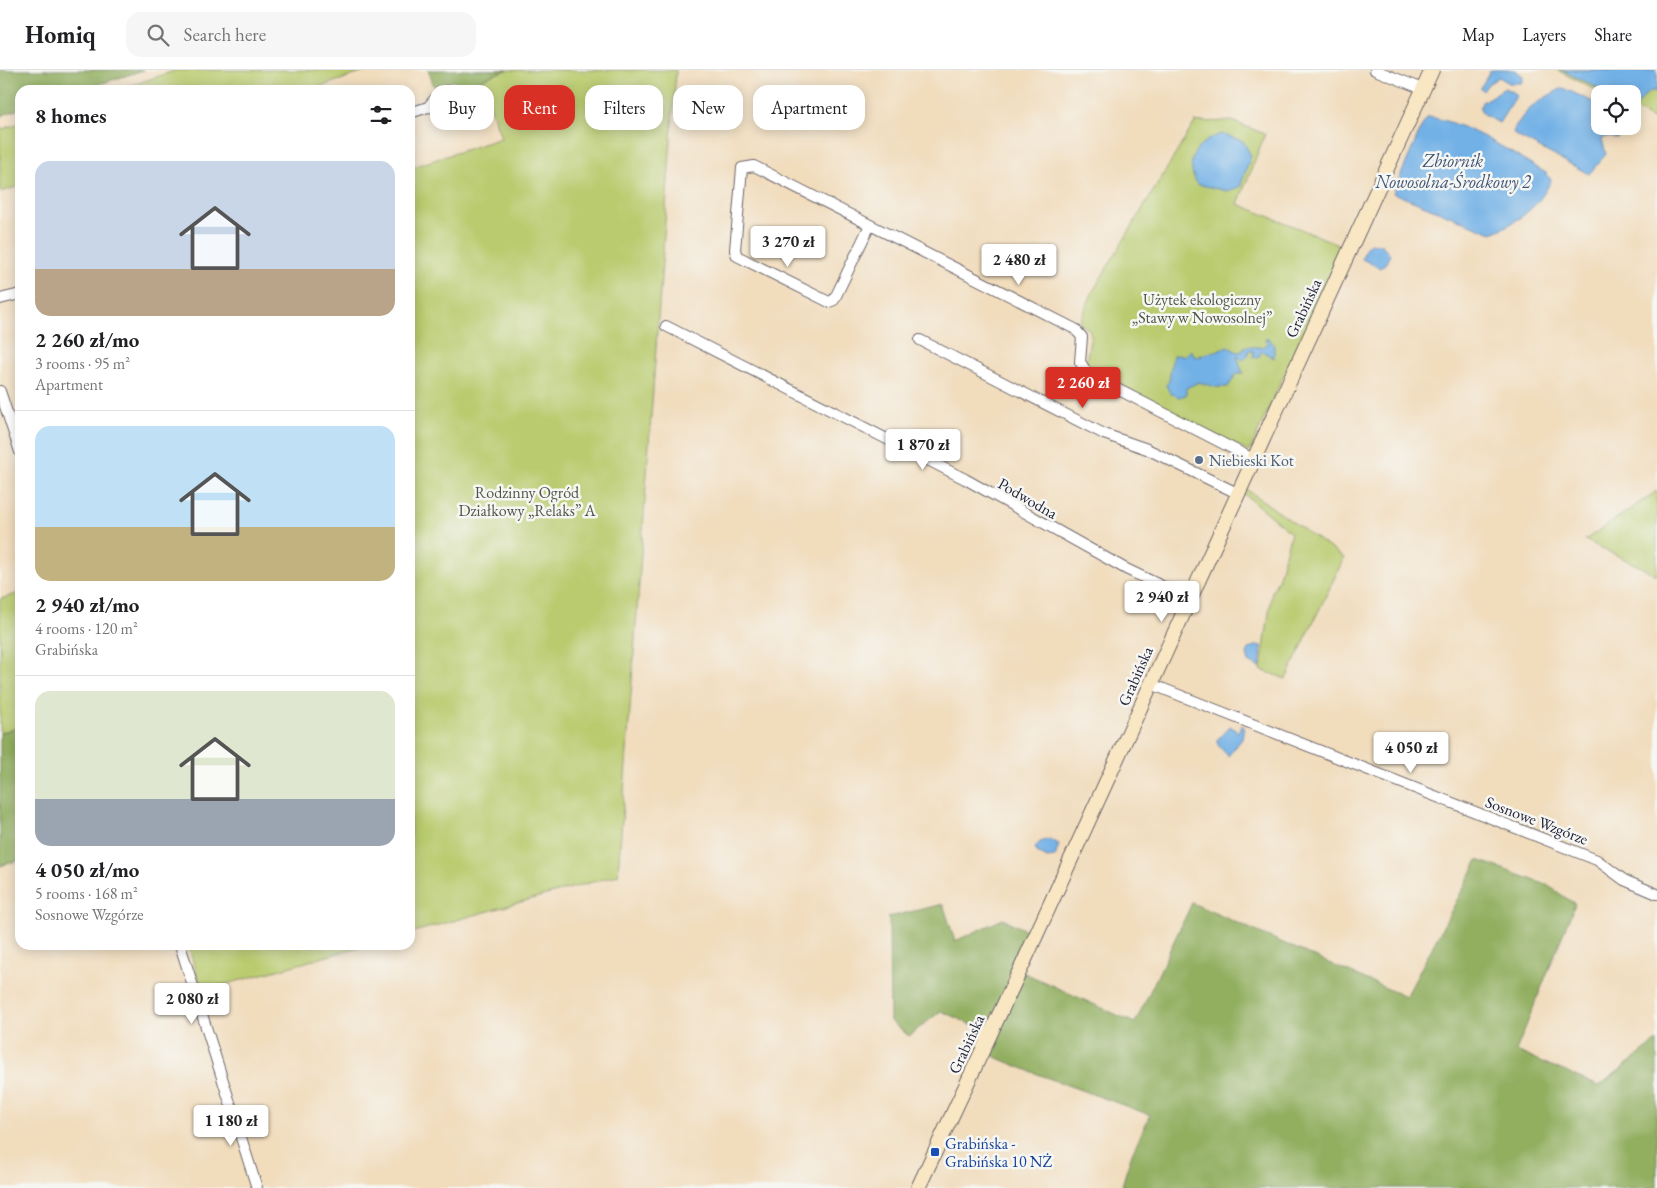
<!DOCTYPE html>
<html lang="en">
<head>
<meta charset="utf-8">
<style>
  body { margin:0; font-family:"EB Garamond",serif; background:#f6f6f6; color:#202124; height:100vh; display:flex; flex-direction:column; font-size:19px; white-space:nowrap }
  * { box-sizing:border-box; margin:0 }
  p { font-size:16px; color:#757577 }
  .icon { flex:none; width:28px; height:28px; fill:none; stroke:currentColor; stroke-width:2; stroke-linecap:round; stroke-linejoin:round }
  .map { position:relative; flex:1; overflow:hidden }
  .details { position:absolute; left:15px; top:15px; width:400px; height:865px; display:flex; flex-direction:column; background:#fff; border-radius:15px; box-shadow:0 2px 12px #0003 }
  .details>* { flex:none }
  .hud { position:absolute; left:430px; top:15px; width:475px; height:45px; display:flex; gap:10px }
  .fabs { position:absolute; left:1591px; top:15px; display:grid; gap:10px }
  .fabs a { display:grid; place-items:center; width:50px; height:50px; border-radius:10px; background:#fff; box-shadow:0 2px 12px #0003; font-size:25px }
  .price { position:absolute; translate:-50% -42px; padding:0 11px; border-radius:5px; background:#fff; color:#222; font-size:16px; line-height:32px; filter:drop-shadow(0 1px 2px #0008) }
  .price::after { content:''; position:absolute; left:50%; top:30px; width:15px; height:11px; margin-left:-8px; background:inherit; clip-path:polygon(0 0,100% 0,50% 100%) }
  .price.active { background:#d93025; color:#fff }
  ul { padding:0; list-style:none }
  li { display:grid; align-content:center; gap:10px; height:265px; padding:0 20px }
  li+li { border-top:1px solid #e0e0e0 }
  li span { display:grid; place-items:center; height:155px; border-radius:15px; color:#555 }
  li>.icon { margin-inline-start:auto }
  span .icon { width:90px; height:90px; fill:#fffc; stroke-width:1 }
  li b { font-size:21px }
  h2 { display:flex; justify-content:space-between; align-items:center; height:60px; padding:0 20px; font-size:21px }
  .chip { padding:0 18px; border-radius:15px; background:#fff; box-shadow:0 2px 12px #0003; font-size:18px; line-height:45px }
  .chip.active { background:#d93025; color:#fff }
  header { display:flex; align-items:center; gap:30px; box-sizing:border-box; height:70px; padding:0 25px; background:#fff; border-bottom:1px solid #e0e0e0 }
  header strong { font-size:24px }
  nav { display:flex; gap:28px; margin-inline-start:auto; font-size:18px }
  .search { width:350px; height:45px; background:#f6f6f6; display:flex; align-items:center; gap:12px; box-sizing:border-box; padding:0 18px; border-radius:15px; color:#757577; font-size:19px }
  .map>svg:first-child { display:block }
</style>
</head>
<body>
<header>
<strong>Homiq</strong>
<div class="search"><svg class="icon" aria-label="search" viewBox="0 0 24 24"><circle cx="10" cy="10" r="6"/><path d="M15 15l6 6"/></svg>Search here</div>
<nav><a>Map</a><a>Layers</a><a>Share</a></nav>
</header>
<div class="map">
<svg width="1657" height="1118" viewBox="0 0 1657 1118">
  <rect width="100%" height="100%" fill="#f6f6f2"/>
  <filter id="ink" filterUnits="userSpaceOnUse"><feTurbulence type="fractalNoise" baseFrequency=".02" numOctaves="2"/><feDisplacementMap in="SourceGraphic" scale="10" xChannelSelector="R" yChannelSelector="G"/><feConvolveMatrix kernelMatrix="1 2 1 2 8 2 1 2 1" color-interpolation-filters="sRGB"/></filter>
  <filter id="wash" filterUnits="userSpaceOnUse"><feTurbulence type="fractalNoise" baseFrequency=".0096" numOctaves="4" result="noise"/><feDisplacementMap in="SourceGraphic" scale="20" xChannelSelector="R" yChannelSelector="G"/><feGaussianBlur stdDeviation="1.12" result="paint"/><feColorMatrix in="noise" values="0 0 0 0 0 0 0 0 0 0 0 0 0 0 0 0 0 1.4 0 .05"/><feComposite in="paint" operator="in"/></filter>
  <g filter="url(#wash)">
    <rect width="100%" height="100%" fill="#f1dcbc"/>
    <path fill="#b9cb6e" stroke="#6e7654" d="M177 0H370L310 20H118Z
      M478 0H676L618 805 410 863V98L501 68Z
      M1557 0H1657V51L1633 39 1632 24H1603Z
      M1232 51 1265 64 1238 134 1343 176 1249 382 1093 303 1086 291 1091 265 1089 259 1079 253 1093 221 1195 52Z
      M20 53V116L0 122V60Z
      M1246 419 1344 488 1286 609 1261 600 1272 521 1278 510 1291 463 1244 424Z
      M1657 421V505L1585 470Z
      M20 523V657L0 663V529Z
      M188 875H367L202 921Z"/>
    <path fill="#92af61" stroke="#5a684e" d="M0 0H144L81 20H20V39L0 46Z
      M428 0H507L463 16 454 11 434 16Z
      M20 657V790L0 796V663Z
      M1478 790 1547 815 1575 834 1516 981 1599 1016 1657 971V1118H1129L1122 1115 1132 1083 1150 1045C1097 1025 1043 1008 991 985L994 978V965L941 941 909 966 890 951 889 847 943 834 955 871 1003 849 1026 860 1009 896 1135 953 1192 833 1406 927Z"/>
    <path fill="#72b1e6" stroke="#4a6a90" d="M1491 0H1515L1523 6V9L1521 13H1509L1499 7 1488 14 1483 21 1480 18Z
      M1562 0H1657V27L1654 20 1646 24 1636 37 1633 36 1632 24H1609Z
      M1505 18 1517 25 1499 53 1483 44 1480 38 1482 32Z
      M1563 18 1600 35V56H1627L1617 68 1605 67 1602 69 1606 84 1589 104 1515 65 1513 62C1524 39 1541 29 1563 18Z
      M1428 47C1466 52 1514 84 1546 103L1551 110C1541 135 1517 153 1492 163L1393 123 1422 56Z
      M1221 64 1243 71 1251 86 1240 117 1227 121 1197 114C1183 89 1197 73 1221 64Z
      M1370 173 1382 175 1390 184 1386 193 1380 198 1362 189 1366 177Z
      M1269 268 1274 276V288L1262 281 1258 288 1252 287 1254 285 1253 281H1248V285L1243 290 1237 286 1243 303H1237L1228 317H1215L1199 312 1186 318V325L1179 327 1170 323 1166 315 1169 311 1173 285 1185 286 1191 280 1195 287 1229 277 1237 282 1243 281 1244 277H1262L1268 274 1265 269Z
      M1258 575 1262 576 1260 598 1249 592 1247 584 1249 579Z
      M1241 655 1244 656 1242 669 1228 686 1218 675 1217 670 1230 656 1238 662Z
      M1049 769 1059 774 1055 787 1047 788 1037 782 1035 777 1040 772Z"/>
  </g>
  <g filter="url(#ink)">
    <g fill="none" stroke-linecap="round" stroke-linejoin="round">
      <g stroke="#6a6368" stroke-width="12">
        <path id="street" d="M1375 0 1423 19
          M410 43 428 37 444 39 453 34 454 27 447 21 438 25 428 37
          M870 155 834 230 829 232 737 186 735 180 742 98 754 96 1075 259 1082 267 1080 292 1088 304 1253 389
          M0 229 20 224
          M666 256 965 409 1126 499 1189 529
          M920 270 1104 364 1147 379 1237 423
          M0 321 20 382
          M1151 614 1597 790 1624 810 1657 824
          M180 875 257 1118"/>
      </g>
      <g stroke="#6a6368" stroke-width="16">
        <path id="secondary" d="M918 1118 1022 896 1432 0"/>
      </g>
      <use href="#street" stroke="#fff" stroke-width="10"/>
      <use href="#secondary" stroke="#f9e7c3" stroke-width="14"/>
    </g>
  </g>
  <circle fill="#5c6f8a" stroke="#f6f6f2" stroke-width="2" cx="1199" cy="390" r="5"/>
  <rect fill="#1a4fb4" stroke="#f6f6f2" stroke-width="2" x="930" y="1077" width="10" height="10" rx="2.5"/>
  <g text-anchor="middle" stroke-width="5" stroke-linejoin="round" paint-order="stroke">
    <g font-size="16" fill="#4f554a" stroke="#f6f6f2">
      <text x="1202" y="235">Użytek ekologiczny<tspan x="1202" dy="18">„Stawy w Nowosolnej”</tspan></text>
      <text x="527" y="428">Rodzinny Ogród<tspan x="527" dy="18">Działkowy „Relaks” A</tspan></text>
    </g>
    <g font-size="16" fill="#22223b" stroke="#f6f6f2">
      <text transform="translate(1303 238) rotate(-65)" y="6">Grabińska</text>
      <text transform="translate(1028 428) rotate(30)" y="6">Podwodna</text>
      <text transform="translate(1135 606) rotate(-66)" y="6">Grabińska</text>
      <text transform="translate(1537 750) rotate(21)" y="6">Sosnowe Wzgórze</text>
      <text transform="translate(966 974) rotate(-65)" y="6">Grabińska</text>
    </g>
    <g font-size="16" fill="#4e5e75" stroke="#f6f6f2" text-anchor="start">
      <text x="1209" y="396">Niebieski Kot</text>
    </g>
    <g font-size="16" fill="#164399" stroke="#f6f6f2" text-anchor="start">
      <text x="945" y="1079">Grabińska -<tspan x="945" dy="18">Grabińska 10 NŻ</tspan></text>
    </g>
    <g font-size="18" font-style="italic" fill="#3e5477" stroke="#f6f6f2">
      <text x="1453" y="97">Zbiornik<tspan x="1453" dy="21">Nowosolna-Środkowy 2</tspan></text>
    </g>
  </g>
</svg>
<div class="fabs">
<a><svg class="icon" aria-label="locate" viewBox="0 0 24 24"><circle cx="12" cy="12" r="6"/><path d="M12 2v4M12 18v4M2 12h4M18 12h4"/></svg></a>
</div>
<b class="price" style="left:788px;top:198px">3 270 zł</b>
<b class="price" style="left:1019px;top:216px">2 480 zł</b>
<b class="price active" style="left:1083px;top:339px">2 260 zł</b>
<b class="price" style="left:923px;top:401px">1 870 zł</b>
<b class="price" style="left:1162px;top:553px">2 940 zł</b>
<b class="price" style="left:1411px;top:704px">4 050 zł</b>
<b class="price" style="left:192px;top:955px">2 080 zł</b>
<b class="price" style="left:231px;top:1077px">1 180 zł</b>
<div class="hud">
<a class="chip">Buy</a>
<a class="chip active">Rent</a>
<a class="chip">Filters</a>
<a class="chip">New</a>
<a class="chip">Apartment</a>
</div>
<section class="details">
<h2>8 homes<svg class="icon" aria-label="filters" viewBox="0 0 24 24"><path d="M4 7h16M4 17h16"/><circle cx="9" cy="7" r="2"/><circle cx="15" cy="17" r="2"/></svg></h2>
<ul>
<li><span style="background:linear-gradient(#c9d6e8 70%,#b9a48a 0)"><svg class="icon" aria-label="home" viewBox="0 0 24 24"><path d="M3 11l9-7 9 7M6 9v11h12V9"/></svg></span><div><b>2 260 zł/mo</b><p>3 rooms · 95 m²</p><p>Apartment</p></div></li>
<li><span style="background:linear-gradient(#bfe0f5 65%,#c2b280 0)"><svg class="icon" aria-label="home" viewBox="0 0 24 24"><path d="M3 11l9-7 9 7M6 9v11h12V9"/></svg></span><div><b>2 940 zł/mo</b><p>4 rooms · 120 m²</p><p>Grabińska</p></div></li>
<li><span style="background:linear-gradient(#dfe7d0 70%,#9aa5b1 0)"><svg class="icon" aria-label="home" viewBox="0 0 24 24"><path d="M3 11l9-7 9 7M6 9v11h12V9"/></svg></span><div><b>4 050 zł/mo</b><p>5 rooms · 168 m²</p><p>Sosnowe Wzgórze</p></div></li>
</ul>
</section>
</div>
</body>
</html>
